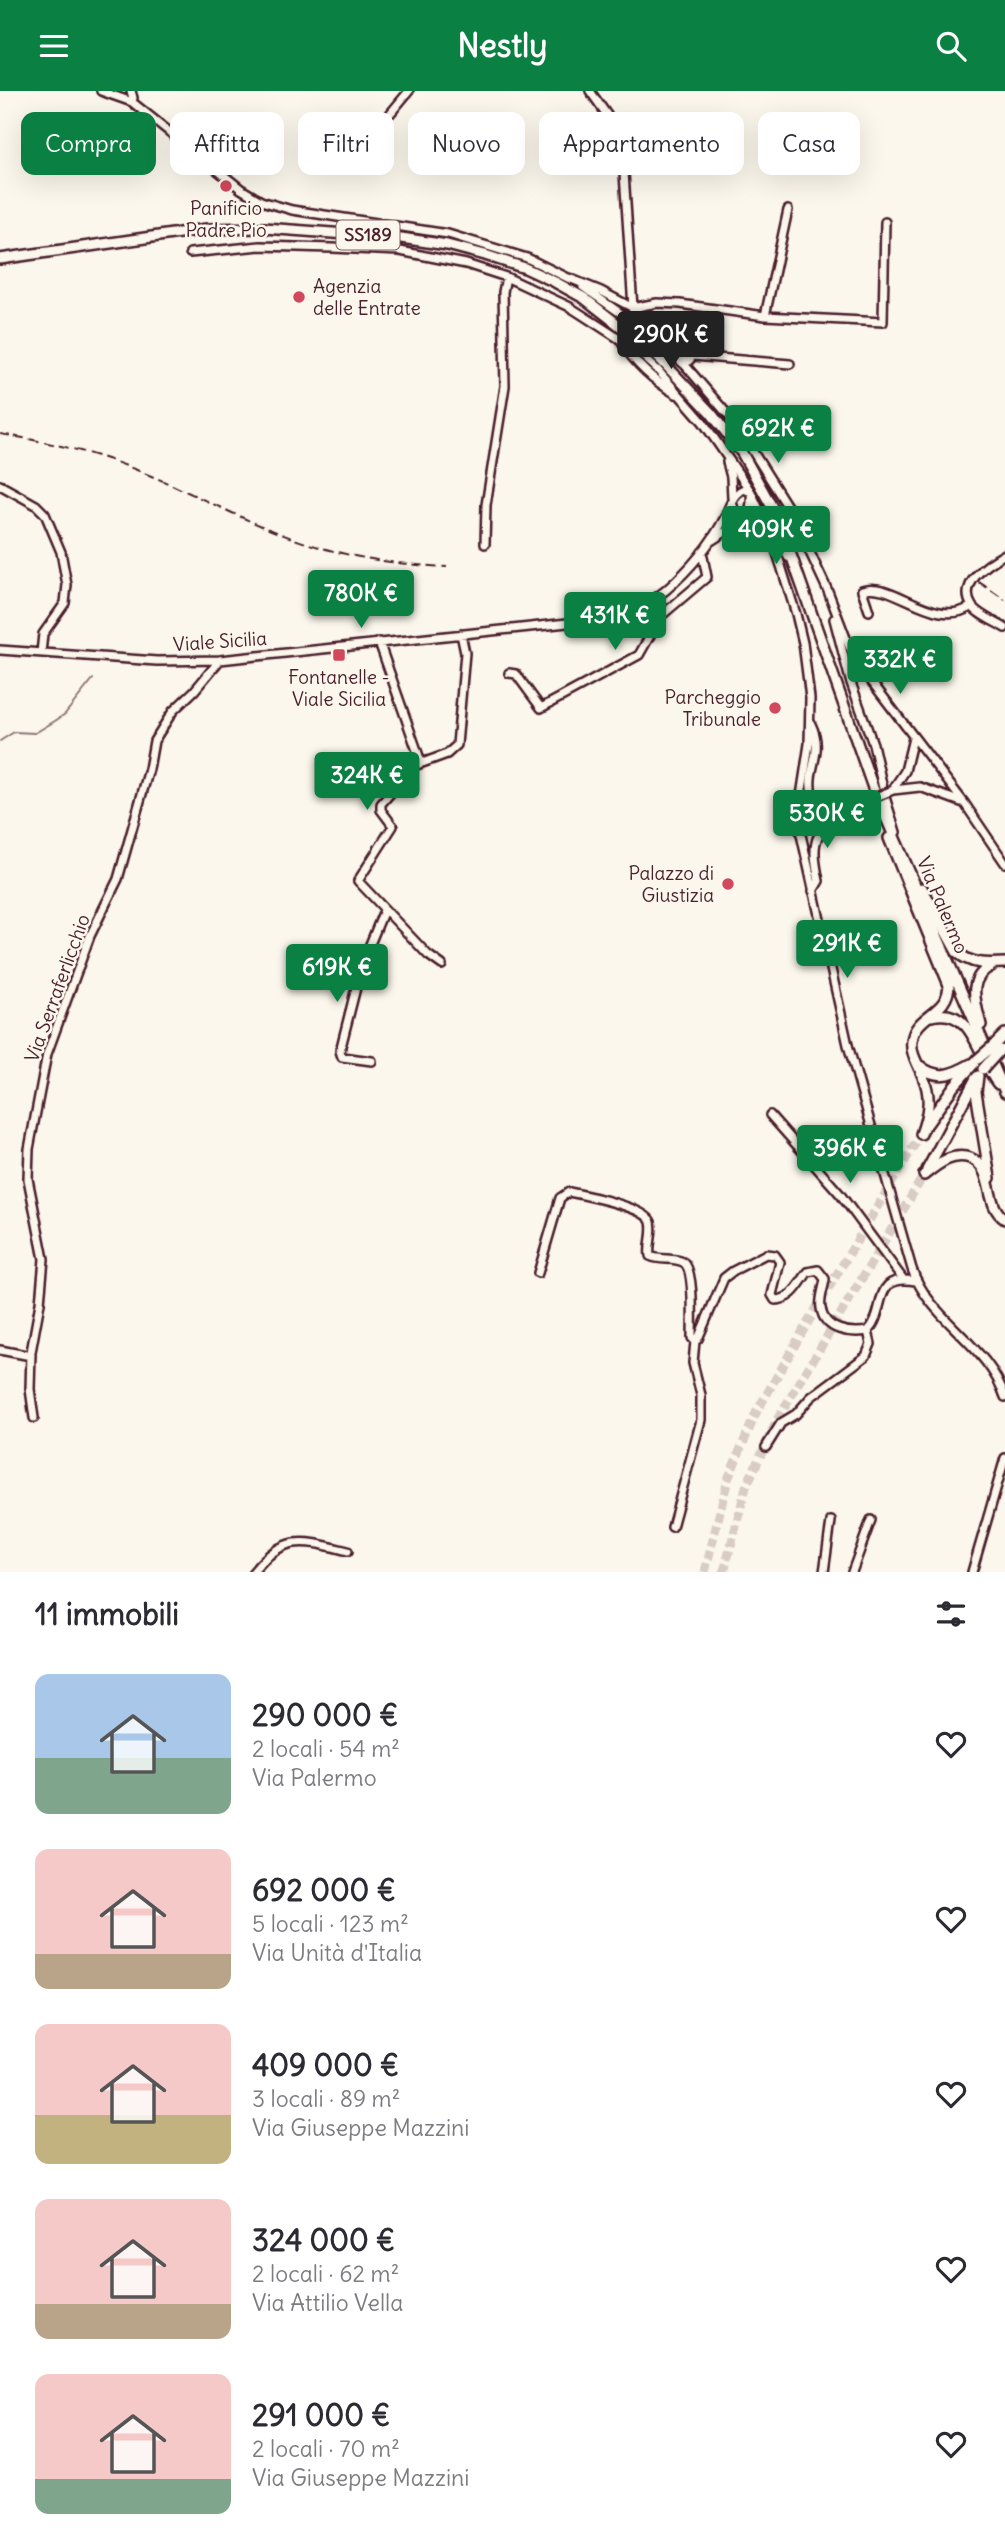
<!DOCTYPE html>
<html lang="it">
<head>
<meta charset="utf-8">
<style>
  body { margin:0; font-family:Delius,sans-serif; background:#f2f2f3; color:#2b2b33; height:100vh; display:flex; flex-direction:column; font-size:26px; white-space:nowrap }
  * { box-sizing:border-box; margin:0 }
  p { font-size:23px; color:#7c7c81 }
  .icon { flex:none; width:38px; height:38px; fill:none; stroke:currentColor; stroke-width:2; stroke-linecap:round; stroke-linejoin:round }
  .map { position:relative; height:1481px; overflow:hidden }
  .details { display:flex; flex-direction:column; background:#fff; flex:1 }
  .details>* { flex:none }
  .top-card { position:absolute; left:21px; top:21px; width:964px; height:63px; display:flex; gap:14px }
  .price { position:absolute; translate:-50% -60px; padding:0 16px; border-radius:7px; background:#0b8043; color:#fff; font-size:23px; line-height:46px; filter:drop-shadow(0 2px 4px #0008) }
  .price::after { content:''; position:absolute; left:50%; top:42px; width:21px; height:16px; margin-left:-10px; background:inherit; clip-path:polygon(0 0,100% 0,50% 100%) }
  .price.active { background:#222; color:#fff }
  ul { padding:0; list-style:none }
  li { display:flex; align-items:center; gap:21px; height:175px; padding:0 35px }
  li span { display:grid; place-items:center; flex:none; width:196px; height:140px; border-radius:14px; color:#555 }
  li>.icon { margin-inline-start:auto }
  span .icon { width:84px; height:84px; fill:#fffc; stroke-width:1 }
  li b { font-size:30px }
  h2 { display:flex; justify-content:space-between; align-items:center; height:84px; padding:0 35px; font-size:30px }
  .chip { padding:0 24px; border-radius:14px; background:#fff; box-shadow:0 7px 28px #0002; font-size:24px; line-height:63px }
  .chip.active { background:#0b8043; color:#fff }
  header { display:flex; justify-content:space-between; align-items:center; height:91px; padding:0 35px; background:#0b8043; color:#fff; font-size:32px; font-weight:700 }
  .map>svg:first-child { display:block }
</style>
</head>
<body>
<header><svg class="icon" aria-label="menu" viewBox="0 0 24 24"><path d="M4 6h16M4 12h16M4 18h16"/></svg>Nestly<svg class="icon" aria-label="search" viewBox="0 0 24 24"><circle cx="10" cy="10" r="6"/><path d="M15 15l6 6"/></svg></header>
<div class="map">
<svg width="1005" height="1481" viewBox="0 0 1005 1481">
  <rect width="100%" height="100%" fill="#fbf7ec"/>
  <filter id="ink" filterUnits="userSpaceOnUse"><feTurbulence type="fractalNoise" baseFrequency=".0143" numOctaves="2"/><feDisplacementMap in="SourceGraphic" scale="14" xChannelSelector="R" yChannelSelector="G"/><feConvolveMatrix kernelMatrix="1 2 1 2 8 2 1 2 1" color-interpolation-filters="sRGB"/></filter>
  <g filter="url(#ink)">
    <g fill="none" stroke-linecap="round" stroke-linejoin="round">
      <path stroke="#907477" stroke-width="2" d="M0 650 14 641 35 642 55 630 65 623 93 588"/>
      <path stroke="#d8ccc5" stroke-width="9" stroke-dasharray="9 4.5" stroke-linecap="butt" d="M705 1481 728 1388 756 1322 804 1238 921 1043
        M724 1481 746 1396 777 1329 924 1084"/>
      <g stroke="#4a1f2b" stroke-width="12">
        <path id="minor" d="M101 0 132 11 241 98 261 110 292 119 448 143 527 167 570 188
          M131 0 133 7 132 11
          M590 0 612 31 623 67 633 217 636 233
          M612 31 632 27 651 38 688 48
          M359 60 409 0
          M190 162 260 155 332 157 400 160 466 173 506 186 570 216 635 258 655 276 703 331 721 357 751 401 772 446 796 523 803 552 810 607 809 653 801 705 800 739 848 954 912 1178C930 1230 988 1253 1005 1306
          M569 187 601 200 633 217 684 268 685 274 735 332 792 423 828 500 849 555 862 578 965 713 1005 772
          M583 196 636 233 685 274
          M632 217 657 212 680 213 765 225 883 231 885 131
          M765 225 788 119
          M622 252C636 274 654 290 676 303
          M685 274 693 265 790 273
          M727 371 731 386 732 407
          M0 394 36 414 45 423 61 461 67 494 65 512 43 543 41 562
          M711 450C718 446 724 441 731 438 754 430 779 445 788 466
          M485 453 486 414 505 295 503 201 506 186
          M1005 463C989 472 957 492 972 515 978 524 996 531 1005 537
          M869 520 862 499C893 488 934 540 972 515
          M834 528 850 589 873 653 885 706 896 741
          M379 551 421 671
          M0 559 157 570 220 569 586 530C612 525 645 517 666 499 688 480 710 454 724 428 729 418 732 402 744 398L751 401C752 412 751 421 744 430L736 425 732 411
          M509 582 516 583 541 617 639 564 661 525 707 486 702 461
          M811 633C825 662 806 677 812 703 823 719 840 717 857 714
          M893 698 905 680 913 647
          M893 699 920 696 961 711
          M813 800 819 790C810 746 814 740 853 717
          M442 874 428 864 358 790 393 735 381 719V713L414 675 447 663 457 654 465 562 461 543
          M372 970 342 966 340 960 362 873 384 819
          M770 1024 840 1103 903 1188
          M538 1182 560 1107 569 1101C584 1104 646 1116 651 1131 654 1142 648 1154 650 1165 660 1170 673 1166 683 1171 695 1177 692 1233 692 1247L695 1250 698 1248 724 1187 733 1180 766 1163 775 1164 780 1171 772 1204 775 1209C792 1209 799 1193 808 1181L818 1179 825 1188C824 1197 819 1208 821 1217 824 1240 851 1243 868 1240
          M868 1240C888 1219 870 1182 916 1190
          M0 1259 31 1265
          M34 1327 30 1298 31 1261 40 1212 44 1168 28 1088 29 1058 47 963 90 845 118 788 149 678 154 650 173 620 194 600 220 569
          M766 1356 781 1332 796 1323 811 1306 866 1265 871 1253 868 1240
          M672 1436 701 1329V1304L693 1272 695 1250
          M253 1481C284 1442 304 1449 348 1460
          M824 1481 831 1430
          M852 1481 871 1429
          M972 1481 1005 1367"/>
      </g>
      <g stroke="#4a1f2b" stroke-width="14">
        <path id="major" d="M0 168 207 138 264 137 401 147 447 154 485 164 525 177 555 191 584 207 647 256
          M663 271 711 322 742 362 778 427 873 697 1005 1001
          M889 747 949 894C948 924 915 923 912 950 910 963 919 974 923 986 932 1006 928 1024 921 1043
          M922 797 957 861C971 874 987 873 1005 872
          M932 925C974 914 979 970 998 993
          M981 934C975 910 966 887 993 874
          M995 953 1005 943
          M920 975C938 990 953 983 971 973
          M978 985 976 1001 990 1087
          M927 1033 954 995 978 968
          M927 1079 976 987
          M924 1084C938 1073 952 1061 970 1067 996 1077 983 1114 1005 1128"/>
      </g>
      <use href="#minor" stroke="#fbf7ec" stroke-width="7"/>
      <use href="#major" stroke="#fbf7ec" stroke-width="9"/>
      <path stroke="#4a1f2b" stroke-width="2" stroke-dasharray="10 5" stroke-linecap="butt" d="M0 343C44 350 88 360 129 376 195 401 257 439 326 458 365 469 406 474 447 476
        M979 491 1005 509"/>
      <g stroke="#4a1f2b" stroke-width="12" stroke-linecap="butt">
        <path id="minor-bridge" d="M857 714 893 699"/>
      </g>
      <g stroke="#4a1f2b" stroke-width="14" stroke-linecap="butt">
        <path id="major-bridge" d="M647 256 663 271
          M978 968 995 953
          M983 978 1000 959"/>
      </g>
      <use href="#minor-bridge" stroke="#fbf7ec" stroke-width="7"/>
      <use href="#major-bridge" stroke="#fbf7ec" stroke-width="9"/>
    </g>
  </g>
  <g fill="#d1495b" stroke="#fbf7ec" stroke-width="2.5">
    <circle cx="226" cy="95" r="7"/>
    <circle cx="299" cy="206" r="7"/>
    <rect x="332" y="557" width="14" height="14" rx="3.5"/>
    <circle cx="775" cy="617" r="7"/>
    <circle cx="728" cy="793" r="7"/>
  </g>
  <g text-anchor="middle" stroke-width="5" stroke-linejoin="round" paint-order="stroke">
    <rect fill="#fbf7ec" stroke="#7f6065" stroke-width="2" x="336.5" y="129.5" width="63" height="29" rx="5"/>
    <g font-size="18" font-weight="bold" fill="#4a1f2b">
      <text x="368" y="150">SS189</text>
    </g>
    <g font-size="19" fill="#4a1f2b" stroke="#fbf7ec">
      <text x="226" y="124">Panificio<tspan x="226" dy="22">Padre Pio</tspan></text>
      <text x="313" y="202" text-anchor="start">Agenzia<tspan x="313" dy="22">delle Entrate</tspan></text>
      <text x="339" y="593">Fontanelle -<tspan x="339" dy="22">Viale Sicilia</tspan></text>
      <text x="761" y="613" text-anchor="end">Parcheggio<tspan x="761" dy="22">Tribunale</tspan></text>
      <text x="714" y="789" text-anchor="end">Palazzo di<tspan x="714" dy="22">Giustizia</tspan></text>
    </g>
    <g font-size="19" fill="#4a1f2b" stroke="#fbf7ec">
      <text transform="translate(220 550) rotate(-4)" y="7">Viale Sicilia</text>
      <text transform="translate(943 814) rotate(67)" y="7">Via Palermo</text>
      <text transform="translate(57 897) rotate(-70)" y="7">Via Serraferlicchio</text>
    </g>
  </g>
</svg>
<b class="price active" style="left:671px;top:280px">290K €</b>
<b class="price" style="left:778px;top:374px">692K €</b>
<b class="price" style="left:776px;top:475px">409K €</b>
<b class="price" style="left:361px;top:539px">780K €</b>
<b class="price" style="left:615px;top:561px">431K €</b>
<b class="price" style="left:900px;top:605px">332K €</b>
<b class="price" style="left:367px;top:721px">324K €</b>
<b class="price" style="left:827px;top:759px">530K €</b>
<b class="price" style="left:847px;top:889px">291K €</b>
<b class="price" style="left:337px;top:913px">619K €</b>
<b class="price" style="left:850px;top:1094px">396K €</b>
<div class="top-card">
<a class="chip active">Compra</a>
<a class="chip">Affitta</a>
<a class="chip">Filtri</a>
<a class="chip">Nuovo</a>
<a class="chip">Appartamento</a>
<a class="chip">Casa</a>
</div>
</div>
<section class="details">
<h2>11 immobili<svg class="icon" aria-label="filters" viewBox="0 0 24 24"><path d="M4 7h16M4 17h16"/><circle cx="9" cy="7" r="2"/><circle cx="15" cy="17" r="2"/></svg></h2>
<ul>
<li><span style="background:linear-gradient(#a9c7e8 60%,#7fa58c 0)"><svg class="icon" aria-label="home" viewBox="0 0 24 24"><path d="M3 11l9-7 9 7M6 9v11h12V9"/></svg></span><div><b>290 000 €</b><p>2 locali · 54 m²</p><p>Via Palermo</p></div><svg class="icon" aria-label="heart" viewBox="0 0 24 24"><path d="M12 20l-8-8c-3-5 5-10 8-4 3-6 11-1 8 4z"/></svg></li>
<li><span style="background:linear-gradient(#f6c9c9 75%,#b9a48a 0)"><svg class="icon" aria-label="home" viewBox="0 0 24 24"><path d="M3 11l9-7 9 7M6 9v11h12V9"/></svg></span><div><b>692 000 €</b><p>5 locali · 123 m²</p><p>Via Unità d'Italia</p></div><svg class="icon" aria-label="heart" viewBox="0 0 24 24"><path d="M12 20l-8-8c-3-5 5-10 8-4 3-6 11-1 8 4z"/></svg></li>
<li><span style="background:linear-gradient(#f6c9c9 65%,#c2b280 0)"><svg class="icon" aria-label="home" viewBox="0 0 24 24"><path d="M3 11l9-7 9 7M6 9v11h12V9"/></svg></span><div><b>409 000 €</b><p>3 locali · 89 m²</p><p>Via Giuseppe Mazzini</p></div><svg class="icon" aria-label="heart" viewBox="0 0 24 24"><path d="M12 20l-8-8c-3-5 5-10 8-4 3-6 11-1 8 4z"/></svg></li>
<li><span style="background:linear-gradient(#f6c9c9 75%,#b9a48a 0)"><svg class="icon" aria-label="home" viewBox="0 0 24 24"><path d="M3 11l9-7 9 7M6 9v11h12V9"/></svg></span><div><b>324 000 €</b><p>2 locali · 62 m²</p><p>Via Attilio Vella</p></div><svg class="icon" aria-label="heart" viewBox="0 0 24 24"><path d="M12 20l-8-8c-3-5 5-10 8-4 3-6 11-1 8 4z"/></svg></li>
<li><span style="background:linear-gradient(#f6c9c9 75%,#7fa58c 0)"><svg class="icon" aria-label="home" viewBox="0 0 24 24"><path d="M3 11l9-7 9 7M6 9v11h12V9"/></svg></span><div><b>291 000 €</b><p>2 locali · 70 m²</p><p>Via Giuseppe Mazzini</p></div><svg class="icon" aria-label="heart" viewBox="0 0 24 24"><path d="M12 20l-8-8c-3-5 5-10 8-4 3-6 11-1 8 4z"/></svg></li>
</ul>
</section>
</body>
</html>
